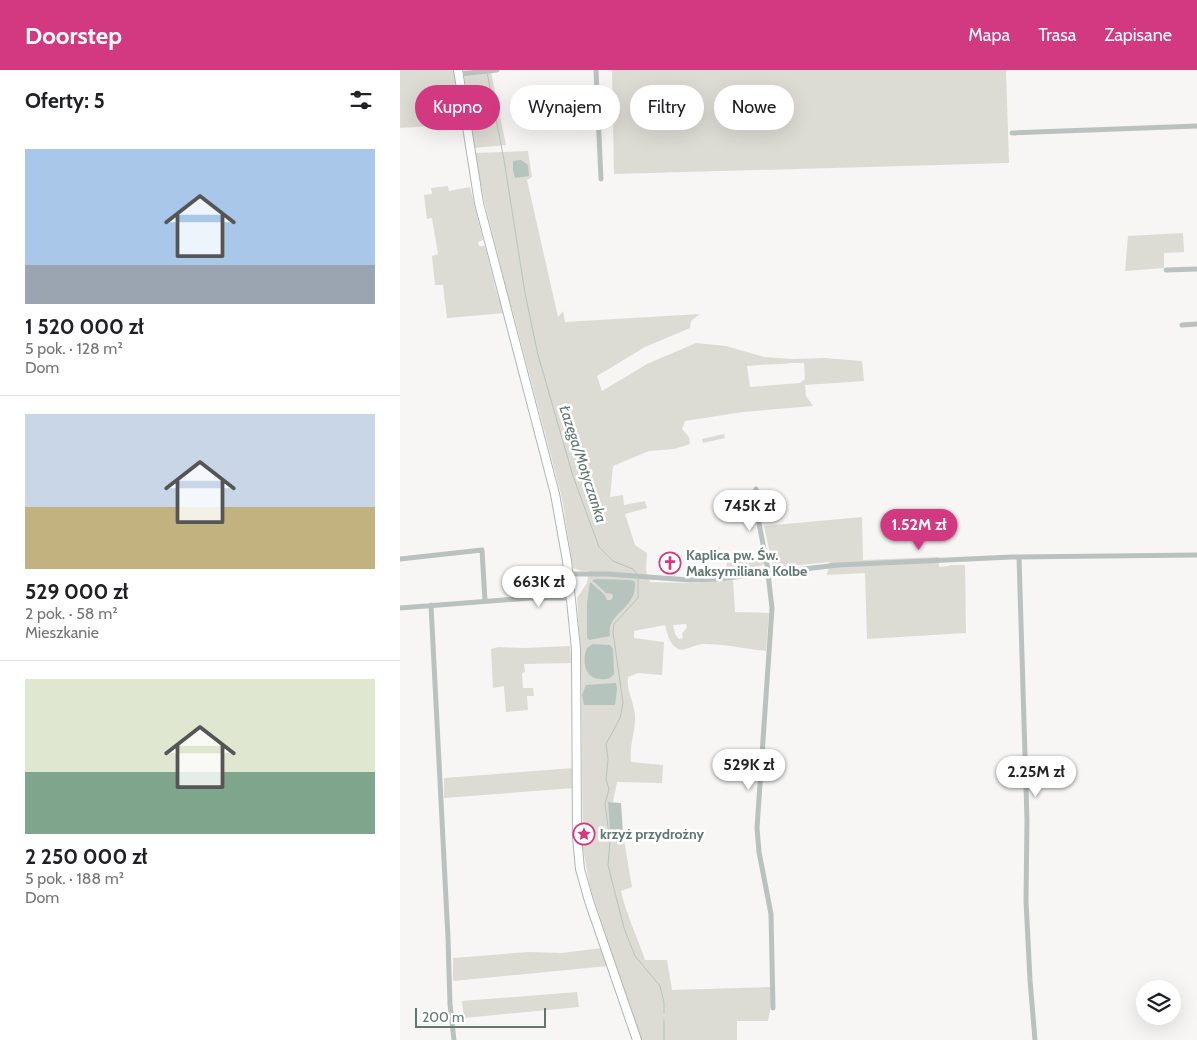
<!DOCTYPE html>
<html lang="pl">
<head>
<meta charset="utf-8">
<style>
  body { margin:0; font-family:Cabin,sans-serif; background:#f2f2f2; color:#202124; height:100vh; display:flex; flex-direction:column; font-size:19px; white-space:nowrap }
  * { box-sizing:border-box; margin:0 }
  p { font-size:16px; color:#757577 }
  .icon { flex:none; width:28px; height:28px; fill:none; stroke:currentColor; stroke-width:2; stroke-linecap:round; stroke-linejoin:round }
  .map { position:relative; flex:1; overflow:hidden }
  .sheet { display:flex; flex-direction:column; background:#fff; width:400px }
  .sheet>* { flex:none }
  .top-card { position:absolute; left:15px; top:15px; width:475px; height:45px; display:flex; gap:10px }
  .fabs { position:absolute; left:736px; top:910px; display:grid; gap:10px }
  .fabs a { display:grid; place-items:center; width:45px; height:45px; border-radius:50%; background:#fff; box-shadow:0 5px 20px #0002; font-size:25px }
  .scale { position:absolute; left:15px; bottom:12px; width:131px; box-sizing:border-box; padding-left:5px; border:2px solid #607871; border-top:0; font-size:14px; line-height:18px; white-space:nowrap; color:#607871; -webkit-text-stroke:4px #fff; paint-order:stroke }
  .price { position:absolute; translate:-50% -42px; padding:0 11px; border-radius:18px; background:#fff; color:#222; font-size:16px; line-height:32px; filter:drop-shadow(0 1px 2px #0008) }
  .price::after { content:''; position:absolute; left:50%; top:30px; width:15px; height:11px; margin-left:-8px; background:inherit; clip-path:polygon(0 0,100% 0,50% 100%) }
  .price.current { background:#d33981; color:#fff }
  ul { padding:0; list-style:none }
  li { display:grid; align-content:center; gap:10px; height:265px; padding:0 25px }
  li+li { border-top:1px solid #e0e0e0 }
  li span { display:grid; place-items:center; height:155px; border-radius:0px; color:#555 }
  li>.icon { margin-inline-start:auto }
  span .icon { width:90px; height:90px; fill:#fffc; stroke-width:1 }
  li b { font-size:21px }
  h2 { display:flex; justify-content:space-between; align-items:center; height:60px; padding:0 25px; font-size:21px }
  .pill { padding:0 18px; border-radius:22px; background:#fff; box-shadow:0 5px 20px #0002; font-size:18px; line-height:45px }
  .pill.current { background:#d33981; color:#fff }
  header { display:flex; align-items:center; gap:30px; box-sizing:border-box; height:70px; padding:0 25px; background:#d33981; color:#fff }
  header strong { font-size:24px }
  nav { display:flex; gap:28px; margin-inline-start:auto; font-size:18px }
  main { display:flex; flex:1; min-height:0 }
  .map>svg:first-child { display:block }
</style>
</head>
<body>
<header>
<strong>Doorstep</strong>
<nav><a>Mapa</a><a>Trasa</a><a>Zapisane</a></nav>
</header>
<main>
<section class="sheet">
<h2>Oferty: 5<svg class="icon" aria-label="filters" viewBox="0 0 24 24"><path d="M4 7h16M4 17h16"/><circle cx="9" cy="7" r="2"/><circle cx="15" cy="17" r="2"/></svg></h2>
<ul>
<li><span style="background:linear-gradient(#a9c7e8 75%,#9aa5b1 0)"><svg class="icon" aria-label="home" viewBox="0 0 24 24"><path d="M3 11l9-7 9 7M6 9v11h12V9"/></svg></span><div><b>1 520 000 zł</b><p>5 pok. · 128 m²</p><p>Dom</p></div></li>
<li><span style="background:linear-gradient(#c9d6e8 60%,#c2b280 0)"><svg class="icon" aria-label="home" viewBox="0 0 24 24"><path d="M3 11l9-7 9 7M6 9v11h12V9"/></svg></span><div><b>529 000 zł</b><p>2 pok. · 58 m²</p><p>Mieszkanie</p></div></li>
<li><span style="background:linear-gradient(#dfe7d0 60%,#7fa58c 0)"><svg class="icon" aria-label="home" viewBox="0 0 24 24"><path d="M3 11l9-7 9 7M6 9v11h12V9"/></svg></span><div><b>2 250 000 zł</b><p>5 pok. · 188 m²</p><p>Dom</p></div></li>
</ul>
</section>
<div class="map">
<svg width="797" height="970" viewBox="0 0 797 970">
  <rect width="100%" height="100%" fill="#f7f6f5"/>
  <path fill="#dcdbd4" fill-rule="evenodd" d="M0 0H55L63 54 0 58Z
    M212 0H606L609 93 214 104Z
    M91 2 106 75 74 78 64 5Z
    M128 81 132 107 127 110 158 247 163 241 165 252 300 244 291 251 290 258 245 277 197 306 202 321 247 294 296 273 326 276 364 287 392 289 424 288 462 291 464 311 405 315 406 326 413 336 343 342 285 351 282 359 289 367 290 374 274 379 249 381 213 396 210 427 223 425 224 435 245 431 247 438 225 444 235 475 247 483 246 500 250 512 291 513 333 510 335 542 369 543 366 581C346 579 324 574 304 574 295 574 284 582 278 579 269 574 267 563 265 555L234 561V568L264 572 262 605 238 603 228 607C226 620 234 632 235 645 236 662 229 674 231 692L263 695 262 713 217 712 213 732H208L210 764H223L232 817 221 821C226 844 237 866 245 890H267L272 920 370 917 371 935 368 951H337V970H241L190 817 183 779 181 587 177 528 187 513 189 501H182L173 498 162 428 112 238H109L101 205H103L84 130 75 83ZM392 293H404L405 309 400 313 350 317 347 296C362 294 377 295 392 293ZM286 554 287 558 282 563 283 568 279 569 275 564 273 555Z
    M48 116 49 121 70 117 83 170 78 172 79 176H85L98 228H101L105 243 47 248 43 215H35L32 186 38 184 32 148 27 149 24 125 32 124 31 118Z
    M783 163 784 182 764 183V198L725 201 728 166Z
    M324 364 325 368 303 373 302 369Z
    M462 447 463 490 539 487V497L548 496 550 495H565L566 563 467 569 465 503 427 505 429 492 373 498 364 456Z
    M344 486 347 487H365L366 493 353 500H330L326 498 328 489Z
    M170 576 171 593 124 594 125 602 122 603 123 618H133L134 626H127L128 640 106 642 104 616 93 618 91 579 98 577 124 578Z
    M174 698V718L44 728V708Z
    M202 878 208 896 53 911V888L128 882 162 883Z
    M177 922 179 937 64 948 62 931Z"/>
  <path fill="#b5c4bd" d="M121 90 128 95 129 106 115 108 113 100V91Z
    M198 509 231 510 235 512C236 535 220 537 211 554 209 557 210 563 210 566L189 570 187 568V533L190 512 205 525 207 530H211L213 527 212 524 206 523 192 510Z
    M193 574 210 575 213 579 214 604C210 609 206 610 200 609 184 609 182 590 187 578Z
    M216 613 217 619 215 635H184L182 625 186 615Z
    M208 732 221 733 223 764H210Z"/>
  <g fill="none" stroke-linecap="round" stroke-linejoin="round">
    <path stroke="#b5c4bd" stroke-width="1" d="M87 2 104 90 125 223 138 285 173 406 199 477 213 491 233 499 238 505
      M209 765 206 741 205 734 209 719 206 710 208 689 206 674 220 648 223 633 213 562 214 554 238 528V509
      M210 770 208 795 224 858 235 886 260 916 264 932V943
      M264 950V970"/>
    <g stroke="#adb7b4" stroke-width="10">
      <path id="secondary" d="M58 0 79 133 155 424 167 491 176 579 177 767 180 799 189 831 237 970"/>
    </g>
    <path stroke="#bac2c0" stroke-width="5" d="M196 0 201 109
      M59 4 97 0
      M612 63 797 56
      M766 200 797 199
      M782 255 797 254
      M356 419 357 443 367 495 372 538 357 758 359 782 371 844 373 938
      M619 487 627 750 626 831 630 910 635 970
      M0 489 82 480 85 531
      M169 504H207L290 510 318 509 438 495 612 487 797 485
      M31 535 48 868 50 934 54 970
      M0 538 130 528H172"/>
    <use href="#secondary" stroke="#fff" stroke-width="8"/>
  </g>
  <defs>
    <g id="church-ring" transform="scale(1.125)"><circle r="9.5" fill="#fff" stroke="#d33981" stroke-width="1.5"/><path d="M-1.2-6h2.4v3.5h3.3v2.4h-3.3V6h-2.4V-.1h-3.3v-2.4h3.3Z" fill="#d33981"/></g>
    <g id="sight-ring" transform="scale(1.125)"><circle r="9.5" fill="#fff" stroke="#d33981" stroke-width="1.5"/><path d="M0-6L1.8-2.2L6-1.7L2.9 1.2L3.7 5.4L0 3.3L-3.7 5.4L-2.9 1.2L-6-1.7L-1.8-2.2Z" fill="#d33981"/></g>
  </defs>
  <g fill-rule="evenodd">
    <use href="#church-ring" x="270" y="493"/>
    <use href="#sight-ring" x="184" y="764"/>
  </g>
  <g text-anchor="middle" stroke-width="5" stroke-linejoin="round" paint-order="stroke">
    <g font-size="14" font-weight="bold" fill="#607871" stroke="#fff" text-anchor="start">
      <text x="286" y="490">Kaplica pw. Św.<tspan x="286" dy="16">Maksymiliana Kolbe</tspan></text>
      <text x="200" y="769">krzyż przydrożny</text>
    </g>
    <g font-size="15" font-style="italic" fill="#60786d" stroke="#fff">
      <text transform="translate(183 394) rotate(72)" y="5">Łazęga/Motyczanka</text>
    </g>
  </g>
</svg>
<div class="fabs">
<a><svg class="icon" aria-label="layers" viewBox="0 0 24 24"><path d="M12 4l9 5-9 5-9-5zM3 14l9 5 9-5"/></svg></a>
</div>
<div class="scale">200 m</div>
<b class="price" style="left:350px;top:462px">745K zł</b>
<b class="price current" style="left:519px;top:481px">1.52M zł</b>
<b class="price" style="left:139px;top:538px">663K zł</b>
<b class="price" style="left:349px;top:721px">529K zł</b>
<b class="price" style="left:636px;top:728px">2.25M zł</b>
<div class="top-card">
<a class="pill current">Kupno</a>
<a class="pill">Wynajem</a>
<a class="pill">Filtry</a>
<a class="pill">Nowe</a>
</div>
</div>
</main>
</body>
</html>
